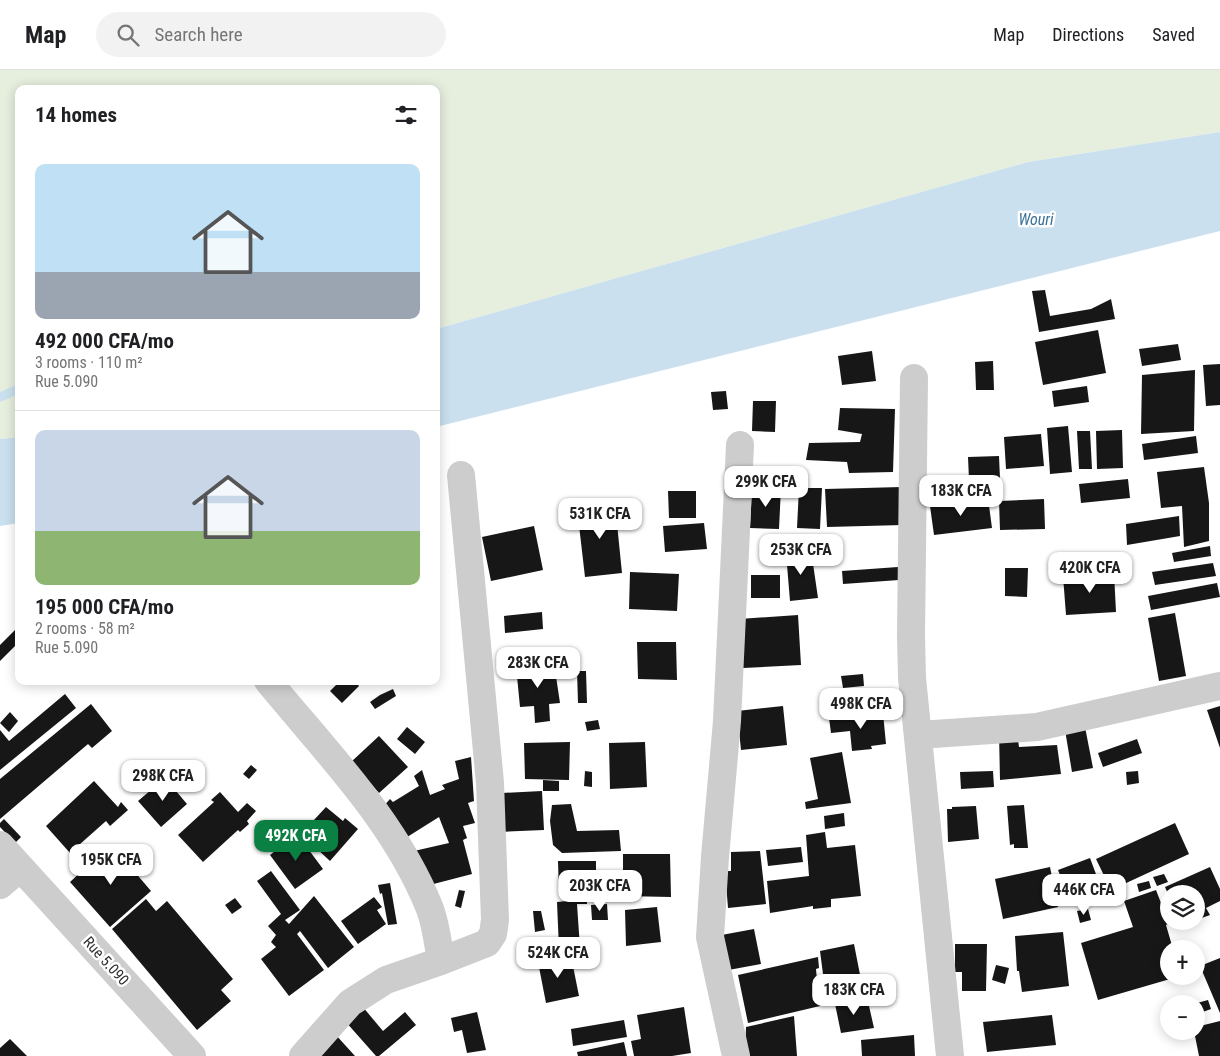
<!DOCTYPE html>
<html lang="en">
<head>
<meta charset="utf-8">
<style>
  body { margin:0; font-family:"Roboto Condensed",sans-serif; background:#f2f2f2; color:#202124; height:100vh; display:flex; flex-direction:column; font-size:19px; white-space:nowrap }
  * { box-sizing:border-box; margin:0 }
  p { font-size:16px; color:#757577 }
  .icon { flex:none; width:28px; height:28px; fill:none; stroke:currentColor; stroke-width:2; stroke-linecap:round; stroke-linejoin:round }
  .map { position:relative; flex:1; overflow:hidden }
  .sheet { position:absolute; left:15px; top:15px; width:425px; height:600px; display:flex; flex-direction:column; background:#fff; border-radius:10px; box-shadow:0 2px 12px #0003 }
  .sheet>* { flex:none }
  .tools { position:absolute; left:1160px; top:815px; display:grid; gap:10px }
  .tools a { display:grid; place-items:center; width:45px; height:45px; border-radius:50%; background:#fff; box-shadow:0 2px 12px #0003; font-size:25px }
  .price { position:absolute; translate:-50% -42px; padding:0 11px; border-radius:10px; background:#fff; color:#222; font-size:16px; line-height:32px; filter:drop-shadow(0 1px 2px #0008) }
  .price::after { content:''; position:absolute; left:50%; top:30px; width:15px; height:11px; margin-left:-8px; background:inherit; clip-path:polygon(0 0,100% 0,50% 100%) }
  .price.on { background:#0b8043; color:#fff }
  ul { padding:0; list-style:none }
  li { display:grid; align-content:center; gap:10px; height:265px; padding:0 20px }
  li+li { border-top:1px solid #e0e0e0 }
  li span { display:grid; place-items:center; height:155px; border-radius:10px; color:#555 }
  li>.icon { margin-inline-start:auto }
  span .icon { width:90px; height:90px; fill:#fffc; stroke-width:1 }
  li b { font-size:21px }
  h2 { display:flex; justify-content:space-between; align-items:center; height:60px; padding:0 20px; font-size:21px }
  header { display:flex; align-items:center; gap:30px; box-sizing:border-box; height:70px; padding:0 25px; background:#fff; border-bottom:1px solid #e0e0e0 }
  header strong { font-size:24px }
  nav { display:flex; gap:28px; margin-inline-start:auto; font-size:18px }
  .search { width:350px; height:45px; background:#f2f2f2; display:flex; align-items:center; gap:12px; box-sizing:border-box; padding:0 18px; border-radius:28px; color:#757577; font-size:19px }
  .map>svg:first-child { display:block }
</style>
</head>
<body>
<header>
<strong>Map</strong>
<div class="search"><svg class="icon" aria-label="search" viewBox="0 0 24 24"><circle cx="10" cy="10" r="6"/><path d="M15 15l6 6"/></svg>Search here</div>
<nav><a>Map</a><a>Directions</a><a>Saved</a></nav>
</header>
<div class="map">
<svg width="1220" height="986" viewBox="0 0 1220 986">
  <rect width="100%" height="100%" fill="#fff"/>
  <path fill="#e6eede" d="M0 0H1220V62L1028 92 436 259V19H19V367L0 369Z"/>
  <path fill="#cae0ee" d="M1220 62V161L436 357V259L1028 92Z
    M19 367V453L0 456V369Z"/>
  <g fill="none" stroke-linecap="round" stroke-linejoin="round">
    <path stroke="#cae0ee" stroke-width="9" d="M0 327 19 319"/>
  </g>
  <path fill="#171717" d="M1045 220 1050 246 1091 239 1111 229 1115 249 1039 262 1032 221Z
    M1098 260 1106 303 1043 315 1035 272Z
    M1178 274 1181 290 1142 296 1139 279Z
    M872 281 876 311 842 315 838 286Z
    M993 291 994 320H976L975 292Z
    M1220 294V335L1206 336 1203 295Z
    M1195 300 1194 361 1141 364 1142 305Z
    M1087 316 1089 332 1054 337 1052 321Z
    M726 321 728 339 713 340 711 322Z
    M753 331H776L775 362 752 361Z
    M840 338 895 339 893 402 849 403 847 392 806 390 809 373 860 372 862 364 838 360Z
    M1068 356 1072 402 1050 404 1047 358Z
    M1122 360 1123 398 1097 399 1096 361Z
    M1077 361H1090L1092 399H1079Z
    M1041 364 1044 396 1006 399 1004 367Z
    M1196 366 1198 383 1144 390 1142 374Z
    M999 386 1000 409 969 410 968 387Z
    M1204 397 1209 433V471L1184 477 1182 436 1161 438 1157 402Z
    M1128 409 1130 428 1081 433 1079 414Z
    M752 417 781 418 779 459 750 458Z
    M902 417 903 455 827 457 825 419Z
    M799 418H822L820 459 797 458Z
    M668 421H696V448H669Z
    M988 428 992 458 934 465 930 436Z
    M1044 429 1045 459 1000 460 999 431Z
    M615 434 622 503 585 507 577 438Z
    M1179 446 1180 466 1127 475 1126 454Z
    M704 453 707 479 665 482 663 456Z
    M534 456 543 500 491 511 482 467Z
    M796 467 809 468V477L796 476Z
    M1210 476 1211 486 1174 492 1172 483Z
    M811 480 818 528 790 531 786 483Z
    M1213 493 1216 506 1155 515 1152 502Z
    M898 497 899 510 843 514 842 501Z
    M1005 498H1028L1027 527 1005 526Z
    M630 502 679 504 677 541 629 539Z
    M1114 503 1116 542 1066 545 1063 506Z
    M751 505H780V528H751Z
    M1217 513 1220 527 1151 540 1148 526Z
    M542 542 543 559 505 563 504 546Z
    M1175 543 1186 606 1159 611 1148 548Z
    M798 545 801 595 743 598 739 549Z
    M16 559 19 562V572L0 591V575Z
    M637 572H676L677 610 638 609Z
    M554 593 560 633 549 634 550 651 535 653 534 636 520 637 516 596Z
    M577 601H586L587 633H578Z
    M863 604 864 616 843 618 841 606Z
    M340 611H355L359 616 342 633 330 621Z
    M876 618 878 639 828 645 827 622Z
    M393 619 396 626 375 639 370 632 380 625Z
    M65 624 76 638 0 700V660L9 671Z
    M91 634 112 661 92 678 88 674 0 749V709Z
    M783 636 787 675 741 680 737 641Z
    M1220 636V678L1207 640Z
    M10 642 18 651 9 662 0 653Z
    M883 643 886 674 871 676 872 679 852 681 850 661 831 663 829 648Z
    M598 650 600 659 587 661 585 652Z
    M407 657 425 672 415 684 397 669Z
    M1085 657 1093 698 1072 702 1065 660Z
    M1017 661 1019 677 1057 675 1061 704 1000 710 999 663Z
    M379 666 408 697 379 723 351 692Z
    M1137 669 1142 683 1103 697 1098 683Z
    M570 672 569 710 525 709 524 673Z
    M645 672 647 717 610 719 609 673Z
    M842 682 851 733 806 739 805 732 818 729 810 688Z
    M471 687 474 731 468 733 475 753 463 756 467 768 463 770 472 804 422 817 414 781 449 773 439 747 404 769 381 739 390 729 393 732 419 716 414 706 422 700 430 725 445 719 442 715 459 709 455 691Z
    M251 695 257 700 249 709 243 704Z
    M585 701 592 702V717L584 716Z
    M993 701 994 717 961 719 960 702Z
    M1138 701 1139 713 1127 715 1126 702Z
    M165 708 187 734 161 757 138 731Z
    M543 710 559 711V721H543Z
    M94 711 118 737 121 732 128 740 110 756 106 751 70 783 46 756Z
    M542 721 544 760 499 762 502 723Z
    M220 722 238 742 247 733 256 741 247 751 249 754 240 762 238 760 203 792 178 765 214 732 211 730Z
    M571 734 577 761 619 760 621 781 562 783 553 775 550 751 552 735Z
    M1024 735 1028 778H1014V774L1010 775 1007 736Z
    M976 736 979 769 948 772 947 739H952V737Z
    M326 737 343 751 345 748 358 759 330 791 301 764Z
    M844 743 845 756 825 759 824 746Z
    M4 749 21 767 15 773 0 757V753Z
    M1175 753 1189 784 1111 820 1096 789Z
    M825 762 827 778 855 775 861 826 831 829V837L813 839V836L770 843 767 811 809 806 806 765Z
    M297 764 323 799 295 819 270 785Z
    M111 774 151 821 110 857 70 812Z
    M801 777 803 792 768 796 766 780Z
    M760 781 766 834 728 838 725 801H731V782Z
    M623 784H670L671 827 623 826Z
    M1090 788 1103 823 1072 835 1058 800Z
    M558 791H596V824H559Z
    M1050 797 1058 837 1003 849 995 809Z
    M1210 797 1220 819V831L1206 838 1210 845 1196 850V824H1168L1165 817Z
    M271 801 300 840 285 850 289 854 314 826 354 877 328 898 300 861 297 864 324 900 289 926 261 889 276 877 271 872 276 865 268 856 281 844 257 811Z
    M1164 804 1168 812 1157 816 1153 807Z
    M1149 811 1151 818 1139 822 1137 814Z
    M390 813 397 854 388 855 382 823 380 824 378 815Z
    M459 820 465 821 461 838 455 836Z
    M1156 820 1166 846 1169 845V851H1194L1181 857 1180 854 1172 857 1170 853 1166 855 1173 879H1169V906L1177 907 1098 930 1081 873 1133 857 1124 831Z
    M1118 822 1121 831 1111 835 1108 826Z
    M577 825H587V834H577L580 878 559 879 557 832 577 830Z
    M374 827 382 837 377 840 386 854 358 874 341 851Z
    M235 828 242 837 232 844 225 835Z
    M146 829 156 841 167 831 233 909 221 920 231 931 197 960 112 859Z
    M607 834 608 850H592L591 835Z
    M657 837 661 872 626 876 625 840Z
    M1088 839 1091 850 1080 853 1077 841Z
    M533 841H541L545 860 535 862Z
    M754 859 761 894 723 901 716 866Z
    M1063 862 1069 916 1022 922 1019 901H1017L1015 866Z
    M854 874 863 920 826 927 820 881Z
    M955 874H987L986 921H962V902H955Z
    M571 886 579 926 546 933 538 892Z
    M818 887 819 898 816 899 817 910 820 909V936L748 953 738 905Z
    M1220 888V943L1200 896Z
    M996 895 1009 898 1005 914 992 910Z
    M867 927 874 958 841 963 835 934Z
    M1208 930 1211 939 1200 943 1197 933Z
    M362 936 383 961 405 942 416 955 379 986H376L345 951Z
    M684 937 691 983 672 986H634L631 971 641 969 637 945Z
    M477 942 486 980 467 983 462 960 454 962 451 948Z
    M1052 945 1056 975 987 982 983 952Z
    M794 946 797 986H745L746 957Z
    M624 950 627 967 573 976 571 959Z
    M1220 951V986H1199L1194 961H1196V957Z
    M335 964 355 986H311Z
    M914 965 915 986H862L861 970Z
    M10 969 27 986H0V978Z
    M624 972 627 986H578L577 982Z"/>
  <g fill="none" stroke-linecap="round" stroke-linejoin="round">
    <path stroke="#cdcdcd" stroke-width="28" d="M914 308 911 565 912 608 950 986
      M268 611C327 683 395 751 430 839 436 855 438 874 441 891
      M919 665 1037 657 1220 616
      M0 775 192 986
      M0 815 20 798
      M303 986 350 933 386 910 441 891 487 873 493 864 495 850 490 713 461 405
      M736 986 710 867 715 787 727 651 740 375"/>
  </g>
  <g text-anchor="middle" stroke-width="5" stroke-linejoin="round" paint-order="stroke">
    <g font-size="15" fill="#303030" stroke="#fff">
      <text transform="translate(106 891) rotate(48)" y="5">Rue 5.090</text>
    </g>
    <g font-size="16" font-style="italic" fill="#3a7297" stroke="#fff">
      <text x="1036" y="155">Wouri</text>
    </g>
  </g>
</svg>
<div class="tools">
<a><svg class="icon" aria-label="layers" viewBox="0 0 24 24"><path d="M12 4l9 5-9 5-9-5zM3 14l9 5 9-5"/></svg></a>
<a>+</a>
<a>−</a>
</div>
<b class="price" style="left:766px;top:438px">299K CFA</b>
<b class="price" style="left:961px;top:447px">183K CFA</b>
<b class="price" style="left:600px;top:470px">531K CFA</b>
<b class="price" style="left:801px;top:506px">253K CFA</b>
<b class="price" style="left:1090px;top:524px">420K CFA</b>
<b class="price" style="left:538px;top:619px">283K CFA</b>
<b class="price" style="left:861px;top:660px">498K CFA</b>
<b class="price" style="left:163px;top:732px">298K CFA</b>
<b class="price on" style="left:296px;top:792px">492K CFA</b>
<b class="price" style="left:111px;top:816px">195K CFA</b>
<b class="price" style="left:600px;top:842px">203K CFA</b>
<b class="price" style="left:1084px;top:846px">446K CFA</b>
<b class="price" style="left:558px;top:909px">524K CFA</b>
<b class="price" style="left:854px;top:946px">183K CFA</b>
<section class="sheet">
<h2>14 homes<svg class="icon" aria-label="filters" viewBox="0 0 24 24"><path d="M4 7h16M4 17h16"/><circle cx="9" cy="7" r="2"/><circle cx="15" cy="17" r="2"/></svg></h2>
<ul>
<li><span style="background:linear-gradient(#bfe0f5 70%,#9aa5b1 0)"><svg class="icon" aria-label="home" viewBox="0 0 24 24"><path d="M3 11l9-7 9 7M6 9v11h12V9"/></svg></span><div><b>492 000 CFA/mo</b><p>3 rooms · 110 m²</p><p>Rue 5.090</p></div></li>
<li><span style="background:linear-gradient(#c9d6e8 65%,#8fb573 0)"><svg class="icon" aria-label="home" viewBox="0 0 24 24"><path d="M3 11l9-7 9 7M6 9v11h12V9"/></svg></span><div><b>195 000 CFA/mo</b><p>2 rooms · 58 m²</p><p>Rue 5.090</p></div></li>
</ul>
</section>
</div>
</body>
</html>
